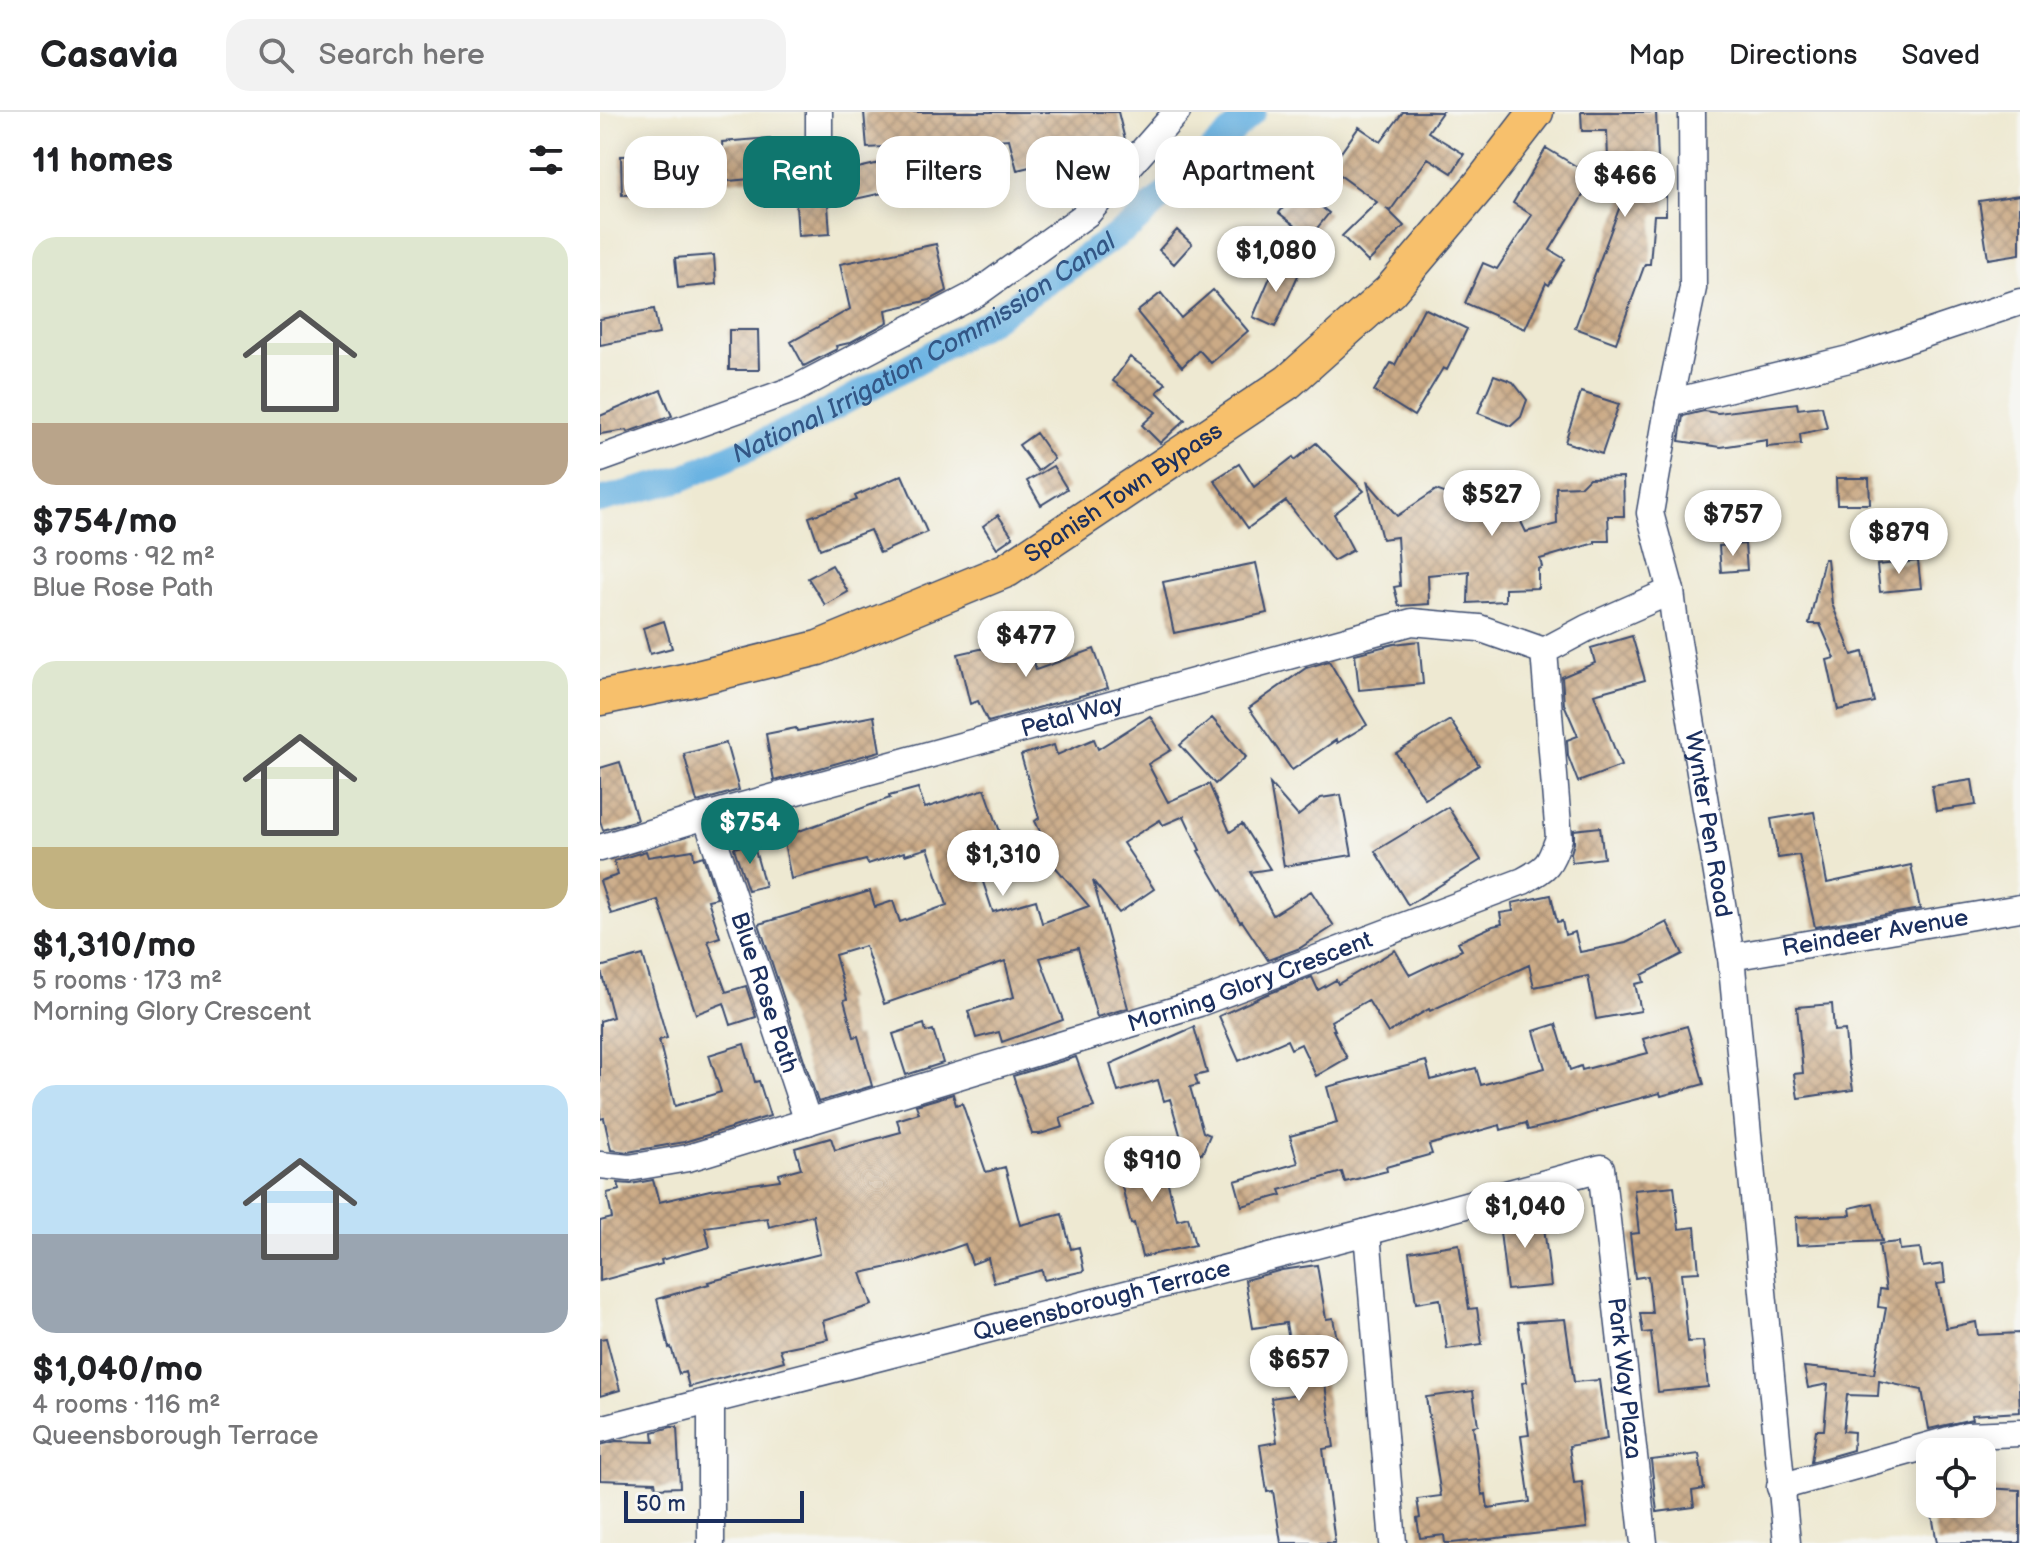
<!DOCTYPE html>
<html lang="en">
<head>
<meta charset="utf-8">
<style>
  body { margin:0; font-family:"Balsamiq Sans",sans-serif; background:#f2f2f2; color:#202124; height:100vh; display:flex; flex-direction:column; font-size:30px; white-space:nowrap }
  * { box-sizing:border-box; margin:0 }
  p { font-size:26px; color:#757577 }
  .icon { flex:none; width:44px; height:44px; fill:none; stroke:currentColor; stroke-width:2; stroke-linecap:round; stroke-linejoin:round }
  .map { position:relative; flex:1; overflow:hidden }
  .panel { display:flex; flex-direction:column; background:#fff; width:600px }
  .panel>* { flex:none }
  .banner { position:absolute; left:24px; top:24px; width:760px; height:72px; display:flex; gap:16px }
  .controls { position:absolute; left:1316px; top:1326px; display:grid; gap:16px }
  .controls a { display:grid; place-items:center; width:80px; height:80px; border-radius:16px; background:#fff; box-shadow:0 4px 20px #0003; font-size:40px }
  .scale { position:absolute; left:24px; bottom:20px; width:180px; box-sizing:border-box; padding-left:8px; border:4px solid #1b2f5e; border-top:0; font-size:22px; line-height:28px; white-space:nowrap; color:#1b2f5e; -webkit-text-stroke:6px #f6f6f2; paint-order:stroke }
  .price { position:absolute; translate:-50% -68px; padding:0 18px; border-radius:28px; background:#fff; color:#222; font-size:26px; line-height:52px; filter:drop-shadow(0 2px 4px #0008) }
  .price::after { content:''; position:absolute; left:50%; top:48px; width:24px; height:18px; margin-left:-12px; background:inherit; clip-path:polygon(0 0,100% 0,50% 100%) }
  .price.selected { background:#0f766e; color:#fff }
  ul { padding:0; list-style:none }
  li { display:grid; align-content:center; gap:16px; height:424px; padding:0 32px }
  li span { display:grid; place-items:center; height:248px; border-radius:24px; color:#555 }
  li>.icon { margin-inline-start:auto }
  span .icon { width:144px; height:144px; fill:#fffc; stroke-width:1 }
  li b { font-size:34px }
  h2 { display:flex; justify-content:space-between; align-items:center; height:96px; padding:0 32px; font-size:34px }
  .chip { padding:0 28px; border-radius:24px; background:#fff; box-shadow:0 4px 20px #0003; font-size:28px; line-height:72px }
  .chip.selected { background:#0f766e; color:#fff }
  header { display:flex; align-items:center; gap:48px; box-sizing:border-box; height:112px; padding:0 40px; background:#fff; border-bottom:2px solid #e0e0e0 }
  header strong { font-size:38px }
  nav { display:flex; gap:44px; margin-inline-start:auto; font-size:28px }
  .search { width:560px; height:72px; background:#f2f2f2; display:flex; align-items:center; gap:20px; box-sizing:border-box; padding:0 28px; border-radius:24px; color:#757577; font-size:30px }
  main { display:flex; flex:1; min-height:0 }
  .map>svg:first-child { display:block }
</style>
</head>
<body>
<header>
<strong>Casavia</strong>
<div class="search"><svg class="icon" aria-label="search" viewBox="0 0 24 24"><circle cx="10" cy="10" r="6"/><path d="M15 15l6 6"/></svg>Search here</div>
<nav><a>Map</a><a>Directions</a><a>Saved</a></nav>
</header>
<main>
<section class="panel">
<h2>11 homes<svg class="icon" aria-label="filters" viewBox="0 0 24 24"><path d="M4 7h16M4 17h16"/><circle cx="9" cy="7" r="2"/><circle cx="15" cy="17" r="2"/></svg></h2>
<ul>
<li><span style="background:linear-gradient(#dfe7d0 75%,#b9a48a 0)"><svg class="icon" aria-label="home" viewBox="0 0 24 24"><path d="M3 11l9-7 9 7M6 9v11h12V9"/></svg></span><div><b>$754/mo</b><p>3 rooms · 92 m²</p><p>Blue Rose Path</p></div></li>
<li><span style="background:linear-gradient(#dfe7d0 75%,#c2b280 0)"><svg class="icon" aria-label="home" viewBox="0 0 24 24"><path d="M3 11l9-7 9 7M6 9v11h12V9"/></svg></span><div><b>$1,310/mo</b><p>5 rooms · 173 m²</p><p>Morning Glory Crescent</p></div></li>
<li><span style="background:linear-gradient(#bfe0f5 60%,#9aa5b1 0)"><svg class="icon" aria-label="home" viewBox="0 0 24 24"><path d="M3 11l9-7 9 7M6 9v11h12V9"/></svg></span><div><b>$1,040/mo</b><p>4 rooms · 116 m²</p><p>Queensborough Terrace</p></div></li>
</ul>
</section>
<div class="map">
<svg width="1420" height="1431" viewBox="0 0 1420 1431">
  <defs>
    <pattern id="building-cross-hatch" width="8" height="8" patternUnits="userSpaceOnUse" patternTransform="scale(2)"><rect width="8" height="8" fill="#cbaa86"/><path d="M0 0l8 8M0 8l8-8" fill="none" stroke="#a48b71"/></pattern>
  </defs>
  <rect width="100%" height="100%" fill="#f6f6f2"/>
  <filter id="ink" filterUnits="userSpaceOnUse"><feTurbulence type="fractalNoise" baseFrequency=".0125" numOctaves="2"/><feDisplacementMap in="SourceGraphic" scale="16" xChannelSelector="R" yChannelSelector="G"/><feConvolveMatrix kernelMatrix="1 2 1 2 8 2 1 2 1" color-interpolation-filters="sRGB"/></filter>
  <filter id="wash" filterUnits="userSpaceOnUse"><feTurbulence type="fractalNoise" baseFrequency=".006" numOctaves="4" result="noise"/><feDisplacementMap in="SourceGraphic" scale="32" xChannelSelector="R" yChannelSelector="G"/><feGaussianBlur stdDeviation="1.8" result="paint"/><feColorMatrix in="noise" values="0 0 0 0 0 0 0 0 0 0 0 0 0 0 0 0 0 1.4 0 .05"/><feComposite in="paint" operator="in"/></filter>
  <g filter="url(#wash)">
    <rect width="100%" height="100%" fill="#eee9d2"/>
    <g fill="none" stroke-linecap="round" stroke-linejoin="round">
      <path stroke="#6bb3e2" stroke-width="26" id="s1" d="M0 388 81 367 217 305 388 210 532 113 653 0"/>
    </g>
    <g id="blocks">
      <path fill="url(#building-cross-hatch)" d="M264 0H518L526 32 417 58 409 27 346 31 358 74 331 82 317 33 267 36Z
        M803 0H842L828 20 864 42 852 61 828 46 790 99 786 96 804 114 768 150 742 124 777 90 730 56 759 15 781 30Z
        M981 0H1056L1059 72H1066V103H1054L1050 152H1045L1016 231 975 216 1034 56 1025 51 1009 77 1007 19H982Z
        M170 26 174 65 95 72V81L22 83 21 44 123 42 122 30Z
        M946 36 994 65 950 138 965 147 949 173 946 171 925 217 865 191 883 151 897 157 932 103 913 91Z
        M280 51 287 80 228 93 230 122 198 124 195 76 248 73 245 59Z
        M698 77 729 101 710 125 679 101Z
        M1420 83V142L1388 147 1379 89Z
        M577 118 592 132 574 152 559 138Z
        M336 132 347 179 330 188 286 198 288 210 249 231 236 234 237 237 204 254 191 230 250 197 240 152Z
        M114 143 116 172 78 176 75 146Z
        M677 149 700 159 675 215 653 205Z
        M613 178 648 219 611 251 599 238 582 255 537 200 561 181 581 206Z
        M824 196 867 217 847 258 843 256 814 304 774 279 791 251 795 253Z
        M54 197 59 222 0 233V207Z
        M129 218H158L159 258H129Z
        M530 245 566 271 557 280 585 308 560 331 542 313 556 300 513 269Z
        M894 263 913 270 927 288 921 305 911 314 878 301Z
        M61 278 72 304 28 320 27 318 0 322V304Z
        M981 280 1019 292 1002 342 965 330Z
        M1197 291 1198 297 1222 294 1227 316 1200 322 1201 332 1167 335V328L1121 335 1079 329 1083 304 1104 299 1118 301Z
        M436 321 454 347 438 359 419 333Z
        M716 331 764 379 734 402 753 438 733 449 686 389 648 416 614 368 639 352 654 375 693 345 695 348Z
        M453 354 467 377 441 393 427 369Z
        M302 363 327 420 280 441 270 418 220 437 209 405 257 388 255 384Z
        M1023 365 1024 404H1008L1009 429H995V431L940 447 942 455 938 457V476L905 477V489L868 491 869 459 828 463 829 492 799 494 794 475 800 474 797 425 782 427 767 369 797 404 836 378 895 399 886 380 905 377 926 420 957 412 956 375 981 374 989 366Z
        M1236 366H1269L1270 392H1237Z
        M398 403 413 425 397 436 383 414Z
        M1145 432 1147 458 1121 460 1119 434Z
        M1224 447H1227L1232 492 1252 543 1263 540 1274 590 1238 598 1227 548 1235 546 1220 512H1209Z
        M1318 449 1321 476 1280 480 1277 453Z
        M656 451 667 501 574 521 563 470Z
        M232 453 248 480 225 493 208 466Z
        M64 509 72 536 50 542 43 516Z
        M1032 524 1045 568 994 582 1021 654 978 670 968 644 967 628 978 624 964 592 962 565 995 551 991 536Z
        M429 526 436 558 494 537 508 576 388 610 378 589 370 592 358 542Z
        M819 529 823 572 759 578 755 542 794 532Z
        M729 549 767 613 737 631 736 628 692 658 649 596 706 556Z
        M274 604 280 639 174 669 166 622 196 616 197 619Z
        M550 604 571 638 548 652 568 690 609 672 630 720 642 712 670 757 650 760 673 803 711 779 734 814 700 836 668 848 642 809 640 810 598 739 600 738 584 704 563 713 560 708 523 731 554 777 519 801 493 769 528 896 497 905 478 836 440 846 463 908 402 930 399 920 376 926 368 899 414 885 405 849 284 892 265 834 235 843 247 887 244 888 254 925 258 924 272 974 218 990 159 812 270 779 275 795 293 789 300 810 347 793 328 736 305 743 304 740 268 752 266 748 191 767 183 725 290 686 289 684 318 676 325 696 385 677 400 720 370 731 393 800 436 788 442 811 489 794 452 751 454 750 435 709 439 706 421 643 454 633 457 643 494 627 498 637Z
        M612 606 646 645 615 672 580 633Z
        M850 608 879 653 825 687 796 641Z
        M126 631 139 678 97 690 84 642Z
        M20 650 37 708 3 718 0 709V656Z
        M1372 668 1376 693 1336 699 1332 674Z
        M670 672 698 704 721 686 741 683 752 743 684 754Z
        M848 695 881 748 808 793 775 739Z
        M1214 700 1227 771 1311 753 1320 797 1215 815 1199 743 1178 746 1171 707Z
        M1000 715 1004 746 972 750 971 741 974 731V718Z
        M153 731 165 774 148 778 134 736Z
        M93 738 94 747 103 744 117 786 108 788 120 825 108 829 126 880 146 874 156 905 131 913 124 891 96 902 58 788 11 802 0 769 18 763 14 749 46 739 48 745Z
        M951 783 957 810 962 809 965 823 975 820 980 840 1026 831 1067 810 1083 842 1042 863 1044 870 1035 872 1041 899 996 907 988 864 934 875 929 853 830 899 829 897 788 921 768 888 731 909 735 918H733L747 946 716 964 701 932 691 937 687 928 639 949 619 904 665 883 712 865 718 878 736 868 738 872 795 838 810 863 862 838 858 830 893 814 902 812 900 801 913 799 912 791Z
        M43 843 67 926 59 928 75 994 121 980 109 943 144 932 155 970 159 969 170 1004 84 1030 28 1040 11 1038 4 1006 0 1007V909L13 905 0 855Z
        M1232 892 1234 919 1245 918 1248 954H1249L1253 978 1198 986 1194 962 1203 961 1197 895Z
        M324 912 326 920 333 918 343 951 306 963 293 922Z
        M956 912 970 958 981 954 982 958 1048 941 1043 927 1087 914 1104 972 1061 984 1060 981 995 998 996 999 970 1008 928 1018 926 1011 901 1018 900 1013 829 1033 832 1042 786 1055 787 1059 745 1070 742 1060 680 1078 682 1083 642 1094 635 1069 698 1051 690 1024 737 1011 727 975 826 949 831 968 876 956 881 973 945 956 934 919Z
        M594 915 607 961 595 964 598 973 590 975 603 1020 610 1023 602 1042 583 1033 570 987 564 989 558 968 518 980 510 952Z
        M476 945 494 995 460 1006 463 1015 440 1022H432L413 964Z
        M353 982 356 993 362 991 386 1060 405 1055 420 1113 462 1102 471 1137 479 1135 484 1159 444 1168 442 1158 394 1171 388 1146 372 1152 365 1132 317 1149 261 1161 272 1193 223 1209 228 1227 180 1237 184 1249 89 1275 85 1260 79 1262 71 1235 69 1236 57 1187 109 1172 108 1170 220 1142 213 1103 169 1115 167 1106 105 1115 110 1135 61 1148 62 1152 0 1169V1109L12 1106 7 1081 20 1078 18 1071 31 1072 53 1068 59 1090 110 1078 180 1068 179 1062 201 1056 195 1036 231 1026 235 1038 301 1020 297 1008 319 1001 316 993Z
        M559 1035 577 1108 588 1105 595 1133 542 1145 534 1111 531 1112 515 1045Z
        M1074 1074 1079 1117 1095 1115 1099 1160 1081 1161 1088 1230 1103 1229 1108 1275 1058 1280 1051 1220 1043 1221 1040 1201H1052L1048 1164 1035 1166 1030 1122 1039 1121 1034 1078Z
        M1273 1091 1282 1129 1197 1133 1196 1105 1251 1103 1250 1096Z
        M942 1098 951 1174 907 1178 898 1103Z
        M1299 1130 1300 1138 1320 1136 1323 1155 1343 1152 1345 1171 1337 1172 1346 1216 1376 1210 1378 1223 1420 1221V1250H1418L1420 1300 1371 1303 1372 1307 1329 1317 1322 1278 1279 1269 1278 1284 1247 1283 1243 1319 1254 1320 1253 1338 1211 1350 1216 1318H1224L1228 1272 1208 1276 1204 1255 1274 1262 1286 1196 1278 1195 1280 1177 1286 1178 1279 1132Z
        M859 1132 869 1197 877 1196 882 1232 847 1237 840 1187 816 1191 809 1140Z
        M717 1153 726 1207 733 1206 741 1248 722 1252 734 1335 723 1337 735 1431H681L673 1379 667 1380 660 1333 677 1330 671 1286 698 1282 686 1211 653 1216 645 1168 682 1158Z
        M965 1207 974 1270 999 1268 1007 1327 969 1334 974 1371 982 1370 987 1416 852 1431H845L844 1423 820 1426 817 1407 820 1406 817 1387 841 1384 826 1285 873 1279 878 1313 873 1314 882 1383 886 1382 888 1396 930 1390 921 1324 929 1323 922 1271 927 1270 918 1210Z
        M6 1226 20 1278 0 1284V1227Z
        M71 1315H77L80 1375 56 1376 55 1370 0 1368V1333L16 1329 54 1330 53 1320Z
        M1099 1342 1104 1377 1092 1379 1094 1395 1057 1400 1051 1348Z
        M1385 1376 1420 1378V1431H1337L1330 1392H1383Z"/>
    </g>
  </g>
  <g filter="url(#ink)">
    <use href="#blocks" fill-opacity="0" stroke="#3b4b6f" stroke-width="2"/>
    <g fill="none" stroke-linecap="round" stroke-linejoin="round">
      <g stroke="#3b4b6f" stroke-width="29">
        <g id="minor">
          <path d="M219 0V58"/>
          <path id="s2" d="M1092 0 1093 176 1069 291 1050 401 1071 479 1075 512 1131 845 1187 1431"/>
          <path d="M1069 291 1253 246 1420 190"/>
          <path d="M0 347 195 277 376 182 488 101 577 0"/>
          <path id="s3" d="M106 704 208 1010"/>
          <path id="s4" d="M0 736 106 704 812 510 879 516 944 539"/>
          <path id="s5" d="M1131 845 1420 796"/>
          <path id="s6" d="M0 1053 29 1056 88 1046 599 891 923 769C949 755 949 753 959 726L944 539 987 516 1071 479"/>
          <path d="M767 1120 793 1431"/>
          <path id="s7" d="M0 1317 767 1120 1001 1056 1044 1431"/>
          <path d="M1180 1375 1367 1323 1420 1321"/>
          <path d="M111 1431V1289"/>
        </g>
      </g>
      <g stroke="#3b4b6f" stroke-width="37">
        <g id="major">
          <path id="s8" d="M0 586 89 568 218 536 407 458 688 270 790 179 879 74 936 0"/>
        </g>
      </g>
      <use href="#minor" stroke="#fff" stroke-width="26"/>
      <use href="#major" stroke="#f7c06c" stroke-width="34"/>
    </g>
  </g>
  <g text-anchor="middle" stroke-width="7" stroke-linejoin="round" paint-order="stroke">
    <g font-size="24" fill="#1b2f5e" stroke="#f6f6f2">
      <text dy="8" stroke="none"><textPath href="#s8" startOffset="568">Spanish Town Bypass</textPath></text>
      <text dy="8" stroke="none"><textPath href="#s4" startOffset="490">Petal Way</textPath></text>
      <text dy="8" stroke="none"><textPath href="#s2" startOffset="722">Wynter Pen Road</textPath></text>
      <text dy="8" stroke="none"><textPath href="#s5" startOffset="146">Reindeer Avenue</textPath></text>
      <text dy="8" stroke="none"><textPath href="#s6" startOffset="678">Morning Glory Crescent</textPath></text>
      <text dy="8" stroke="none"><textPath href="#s3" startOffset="186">Blue Rose Path</textPath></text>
      <text dy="8" stroke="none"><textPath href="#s7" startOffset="518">Queensborough Terrace</textPath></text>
      <text dy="8" stroke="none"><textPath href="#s7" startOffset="1246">Park Way Plaza</textPath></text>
    </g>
    <g font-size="26" font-style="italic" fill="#335786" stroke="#f6f6f2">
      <text dy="9" stroke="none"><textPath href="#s1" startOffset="360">National Irrigation Commission Canal</textPath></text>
    </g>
  </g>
</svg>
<div class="controls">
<a><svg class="icon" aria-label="locate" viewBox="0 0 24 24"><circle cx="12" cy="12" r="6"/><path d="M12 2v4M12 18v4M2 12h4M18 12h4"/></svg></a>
</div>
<div class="scale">50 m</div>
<b class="price" style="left:1025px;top:107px">$466</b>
<b class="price" style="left:676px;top:182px">$1,080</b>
<b class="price" style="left:892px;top:426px">$527</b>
<b class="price" style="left:1133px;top:446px">$757</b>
<b class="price" style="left:1299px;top:464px">$879</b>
<b class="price" style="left:426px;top:567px">$477</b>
<b class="price selected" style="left:150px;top:754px">$754</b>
<b class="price" style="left:403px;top:786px">$1,310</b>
<b class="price" style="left:552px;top:1092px">$910</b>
<b class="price" style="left:925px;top:1138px">$1,040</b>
<b class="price" style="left:699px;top:1291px">$657</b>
<div class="banner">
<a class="chip">Buy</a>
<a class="chip selected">Rent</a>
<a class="chip">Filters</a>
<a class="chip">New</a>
<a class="chip">Apartment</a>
</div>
</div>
</main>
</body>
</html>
